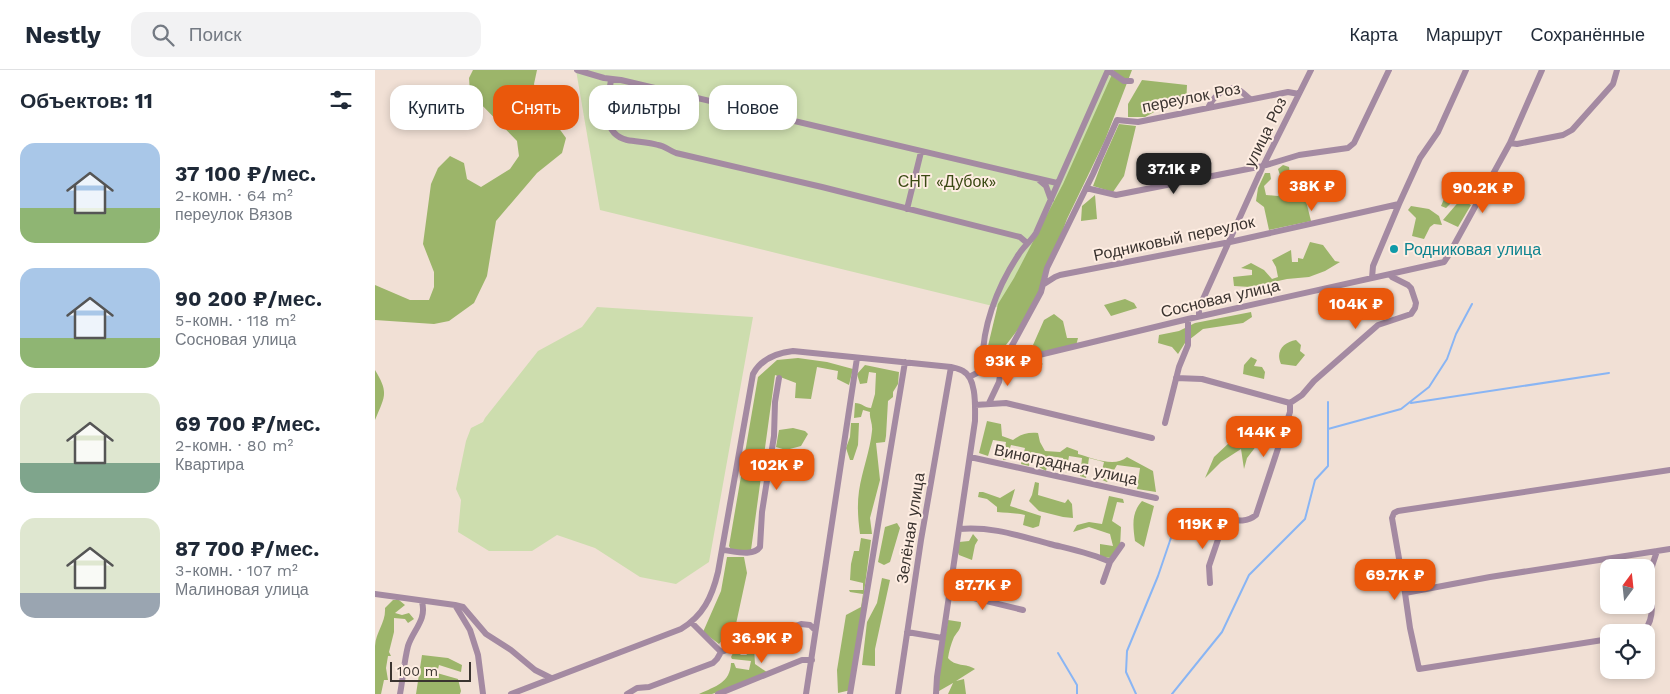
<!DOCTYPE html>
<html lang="ru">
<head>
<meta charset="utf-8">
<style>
  body { margin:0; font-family:"Work Sans",sans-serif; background:#f2f2f3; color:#1f2937; height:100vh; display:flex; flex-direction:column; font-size:19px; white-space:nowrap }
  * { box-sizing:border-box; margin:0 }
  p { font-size:16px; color:#747a83 }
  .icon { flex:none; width:28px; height:28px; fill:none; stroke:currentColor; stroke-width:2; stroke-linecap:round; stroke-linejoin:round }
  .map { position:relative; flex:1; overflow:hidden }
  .side { display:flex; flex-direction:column; background:#fff; width:375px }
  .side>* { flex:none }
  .top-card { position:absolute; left:15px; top:15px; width:475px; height:45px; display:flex; gap:10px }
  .needle { width:32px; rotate:15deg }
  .fabs { position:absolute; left:1225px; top:489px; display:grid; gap:10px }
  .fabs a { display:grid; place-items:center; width:55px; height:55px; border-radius:10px; background:#fff; box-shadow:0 2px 8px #0003; font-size:25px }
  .scale { position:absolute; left:15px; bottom:12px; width:81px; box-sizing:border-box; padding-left:5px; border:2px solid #3b3430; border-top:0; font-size:14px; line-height:18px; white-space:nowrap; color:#3b3430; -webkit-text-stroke:4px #feede2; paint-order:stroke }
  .price { position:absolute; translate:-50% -42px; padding:0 11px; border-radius:10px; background:#ea580c; color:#fff; font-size:16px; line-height:32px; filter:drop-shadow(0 1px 2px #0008) }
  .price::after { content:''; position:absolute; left:50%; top:30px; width:15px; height:11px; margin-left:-8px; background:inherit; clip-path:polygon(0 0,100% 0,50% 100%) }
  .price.active { background:#222; color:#fff }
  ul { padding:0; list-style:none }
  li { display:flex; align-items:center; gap:15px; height:125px; padding:0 20px }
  li span { display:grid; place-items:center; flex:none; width:140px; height:100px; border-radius:15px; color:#555 }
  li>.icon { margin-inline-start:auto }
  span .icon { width:60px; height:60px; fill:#fffc; stroke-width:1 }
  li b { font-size:21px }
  h2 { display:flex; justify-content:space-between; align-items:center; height:60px; padding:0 20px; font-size:21px }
  .tag { padding:0 18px; border-radius:15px; background:#fff; box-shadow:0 2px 8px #0003; font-size:18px; line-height:45px }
  .tag.active { background:#ea580c; color:#fff }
  header { display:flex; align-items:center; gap:30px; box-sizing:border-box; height:70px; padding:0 25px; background:#fff; border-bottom:1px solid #e0e1e3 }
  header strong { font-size:24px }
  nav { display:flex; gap:28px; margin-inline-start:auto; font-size:18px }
  .search { width:350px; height:45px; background:#f2f2f3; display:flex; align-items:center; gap:12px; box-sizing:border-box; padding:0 18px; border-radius:15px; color:#747a83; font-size:19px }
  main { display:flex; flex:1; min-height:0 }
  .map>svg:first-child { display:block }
</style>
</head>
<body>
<header>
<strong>Nestly</strong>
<div class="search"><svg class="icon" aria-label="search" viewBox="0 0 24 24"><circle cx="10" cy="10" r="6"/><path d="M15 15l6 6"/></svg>Поиск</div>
<nav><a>Карта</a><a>Маршрут</a><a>Сохранённые</a></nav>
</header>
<main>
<section class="side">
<h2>Объектов: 11<svg class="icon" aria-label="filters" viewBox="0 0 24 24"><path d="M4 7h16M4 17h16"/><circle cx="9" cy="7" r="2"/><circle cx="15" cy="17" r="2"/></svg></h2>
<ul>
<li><span style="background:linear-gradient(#a9c7e8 65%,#8fb573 0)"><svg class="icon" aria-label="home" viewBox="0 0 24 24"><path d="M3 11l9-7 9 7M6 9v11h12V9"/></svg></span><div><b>37 100 ₽/мес.</b><p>2-комн. · 64 m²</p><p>переулок Вязов</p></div></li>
<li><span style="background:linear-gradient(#a9c7e8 70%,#8fb573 0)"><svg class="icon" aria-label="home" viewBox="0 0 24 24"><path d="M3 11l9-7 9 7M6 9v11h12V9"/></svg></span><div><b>90 200 ₽/мес.</b><p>5-комн. · 118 m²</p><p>Сосновая улица</p></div></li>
<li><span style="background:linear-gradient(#dfe7d0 70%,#7fa58c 0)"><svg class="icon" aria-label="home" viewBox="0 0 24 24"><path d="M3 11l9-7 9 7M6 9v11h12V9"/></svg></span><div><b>69 700 ₽/мес.</b><p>2-комн. · 80 m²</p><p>Квартира</p></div></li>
<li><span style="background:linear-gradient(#dfe7d0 75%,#9aa5b1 0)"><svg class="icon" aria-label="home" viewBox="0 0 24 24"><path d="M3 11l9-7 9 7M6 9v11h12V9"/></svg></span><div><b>87 700 ₽/мес.</b><p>3-комн. · 107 m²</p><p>Малиновая улица</p></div></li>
</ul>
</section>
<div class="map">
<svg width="1295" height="624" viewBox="0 0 1295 624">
  <rect width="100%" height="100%" fill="#f1e0d5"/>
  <path fill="#cdddae" d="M201 0H747L634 240 225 140Z
    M222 237 378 247 334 492 301 514 265 507 220 478 182 465 157 481H114L83 462 86 430 81 419 91 371 96 358 108 352 110 348 163 281 207 257Z"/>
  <path fill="#9cb56a" d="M98 0H162L159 14 163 29 191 68 187 83 162 103 121 151 112 206 99 233 74 251 59 254 0 250V215L35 230H54L59 217V202L48 174 56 114 63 98 75 86 89 93 92 109 106 117 135 99 144 86 142 71 95 23 94 8Z
    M739 0H757L730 70 692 149 659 239 617 293 612 280 623 234 639 208 688 114Z
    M767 10 812 15 811 35 781 41 770 47H753V34Z
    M744 54 761 56 749 106 738 122 718 116 727 92Z
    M908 95 914 97 917 118 931 131 936 151 894 160 889 137 881 131 883 118 890 103H895L896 109 889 116 891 125 903 126 910 121 903 99Z
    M1083 104 1088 108 1089 113 1083 126 1071 138 1066 136C1071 125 1074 111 1083 104Z
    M720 125 722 149 706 151 707 136Z
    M1086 129 1096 135 1083 157 1068 150Z
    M1036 136 1054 139 1064 146 1067 155 1059 154 1055 157 1049 169 1037 166 1041 148 1033 140Z
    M935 172 948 175 960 191 965 192 950 201 934 207 912 209 875 217 859 216 858 207 877 205V200L866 198 876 193 889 200 897 209 903 207 901 197 897 190 916 180 917 192H923V188L928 189Z
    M750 229 759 233 762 238 736 246 729 235Z
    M876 242 877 247 868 253 828 259 810 273 803 284 797 277 783 273 784 265 804 261 820 253Z
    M679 244 688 251 692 268H703L701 276 664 285 658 275 669 250Z
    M921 270 926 275 925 281 930 285 921 296 906 294C900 281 909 272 921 270Z
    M876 287 882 290 879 296 887 297 890 302 889 309 868 304 869 295Z
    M423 288 452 292 478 299 474 315 462 309 463 301 442 297 436 329 420 328 421 313 400 305 376 480H356L354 476 383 307 402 290Z
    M661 289 668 294 654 303H642L633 312 631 303Z
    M490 295 524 302 523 314 518 322V327L513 331 511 366 510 372 501 373 505 410 495 448 497 464H485C483 449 482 435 484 421 487 401 495 381 497 361 498 354 494 348 495 342L488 340 486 347 479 348 480 333C487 333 490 338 496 338L500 324 501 303 494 302 492 313 485 314 482 304Z
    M0 300C14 323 10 326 0 350Z
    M872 346 876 355 897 346 887 359 882 375 872 388 869 399 866 379 846 392 830 408 839 387 855 372 858 361Z
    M612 351 626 354 627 366 638 370C646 364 653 362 663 363L665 372 670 381 685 382 692 377 703 381V384C717 388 740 398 752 387L778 401 781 422 762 419 765 398 742 395 732 412 725 409 729 392 714 388 711 408 705 406 707 388 694 386 691 403 688 388 674 386 671 401 664 397 667 384 656 382 654 396 646 394 650 378 636 375 631 390H628L631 372 618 370 613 386 604 383Z
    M476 353H484L483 375 478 390H475L471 378 475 367Z
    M418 358 430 361 433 364 426 376 411 380 401 377 404 360Z
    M406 384 425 388V396L399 395 395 389Z
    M660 412 664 413 663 425 690 433 693 429 697 434 698 448 688 447 664 441 654 431 657 425Z
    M640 419 635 436 666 446 664 456 658 458 648 455 650 445C641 443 632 443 622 442V437L612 429 603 427 604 422H608L625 428Z
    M734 426 748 429 749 433 742 432 737 451 746 457 745 478 737 488 725 487V474L738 476 735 464 714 457 698 462 702 455 714 452 727 454Z
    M767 431 779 436 769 477 760 471C758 456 756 443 767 431Z
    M522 453 525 458 515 492 509 495 503 492 510 457Z
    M598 464 603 470 600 475 597 490 584 485 582 480 584 472 594 471Z
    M486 468 496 470 476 620 463 623 462 600 471 545 486 537 488 524 475 522 474 520H488V513L475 510 476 494 479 481H484Z
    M352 487H369L372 503 361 554 344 574 328 562 346 521Z
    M580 500 586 501 602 510 599 516 593 521 592 524 582 522Z
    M507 508 515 510 500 579V596L487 595 492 552 502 533Z
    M18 530H24L30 535 20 543 27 545 34 543 39 549 33 553 30 549 19 548V562L14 582 16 586H13L11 598 13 610H9L6 624H0C0 608 0 592 0 576 1 561 11 553 10 538Z
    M573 550 586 552C586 559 583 561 579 567 576 574 574 581 573 588 580 597 591 593 600 599L581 611 589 609 591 624H573L578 613 564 621V606Z
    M374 574 379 577 380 594 393 603 337 624H324C341 616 355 613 356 593H359L361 598 374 600 376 591 357 589 356 587 360 579 366 585H372L369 580Z
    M47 585 73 588 87 595 86 602 64 595 62 603 83 609 86 621 85 624H41Z"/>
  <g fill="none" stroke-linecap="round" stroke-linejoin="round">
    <path stroke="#89b5f4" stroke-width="2" d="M1036 333 1234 303
      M953 359 1026 339 1054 317 1072 289 1081 264 1097 234
      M683 583 702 615V624
      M761 624 751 602 752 581 783 506 800 456
      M797 624 847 562 874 505 930 449 940 410 953 396V332"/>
    <path stroke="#a48aa2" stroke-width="6" d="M202 0 229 8 246 10 682 113
      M733 0 749 11H756
      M236 10C233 30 224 63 252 70 262 72 273 72 283 75 290 76 295 81 301 83L447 117 645 167 652 173
      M833 38C837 29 850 14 862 19 867 21 871 26 875 29
      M1135 73 1142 74 1188 65 1197 60 1238 14 1242 0
      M664 110 671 116 676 130
      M711 118 741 125 888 96 924 85 973 78 979 73 1014 0
      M532 139 546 82
      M997 208 998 196 1024 134 1045 88 1063 62 1091 0
      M669 214 680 207 685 205 855 172 1024 134
      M824 246V238L888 96 936 0
      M608 300C605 260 622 217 644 184 649 176 656 171 661 163L733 0
      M594 307 608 300 627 294 813 249 1069 192 1073 186 1135 73 1167 0
      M801 308 827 309 915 333 927 325 939 311 1003 255 1036 244 1040 238 1041 233 1036 218 1033 215 1017 207 1016 204
      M614 333 624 312 627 294 666 222 672 198 718 104 742 50 763 52 913 22 924 24
      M600 335 631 333 777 368
      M790 353 804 297 813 275V249
      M595 387 781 428
      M584 459C617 456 644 466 675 474 695 479 716 483 735 492L728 512
      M807 459C816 456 825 451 834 449 849 445 867 457 881 445L915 342V333
      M348 480C359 481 378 487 385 477L387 442 399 366 400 332 404 308
      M735 492 747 475
      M835 513 834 496 850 449
      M574 522 648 540
      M1030 523 1017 448 1019 443 1023 441 1295 400
      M0 524 80 535 95 560 103 585 108 624
      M80 535 88 537 111 564 136 580 160 600 176 608
      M317 553 346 582
      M532 562 567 568
      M1266 562C1284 553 1274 517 1276 501 1277 494 1280 488 1282 481
      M1234 569 1044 599 1035 558 1030 523 1115 507 1295 479
      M25 624C28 608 29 592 33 576 38 560 52 550 47 532
      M136 624 306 559C328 546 337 527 343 502L378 304C386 289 401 283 418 281L576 297C580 298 585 299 588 301 602 308 600 338 600 351L562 607 561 624
      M252 624 262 618 274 617 338 593 342 589 346 582 426 554 435 555 440 560
      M343 624 427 590H437
      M431 624 482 288
      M475 624 530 292
      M523 624 546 470 576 297"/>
  </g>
  <circle fill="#0f9aa8" stroke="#feede2" stroke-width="2" cx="1019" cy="179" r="5"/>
  <g text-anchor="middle" stroke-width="4" stroke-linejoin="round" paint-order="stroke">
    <g font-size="16" fill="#3b3430" stroke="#feede2">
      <text transform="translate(816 27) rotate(-11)" y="6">переулок Роз</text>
      <text transform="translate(890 62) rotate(-64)" y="6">улица Роз</text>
      <text transform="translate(799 168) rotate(-12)" y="6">Родниковый переулок</text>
      <text transform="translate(845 228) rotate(-13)" y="6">Сосновая улица</text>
      <text transform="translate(691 394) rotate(12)" y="6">Виноградная улица</text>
      <text transform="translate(535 458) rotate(-81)" y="6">Зелёная улица</text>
    </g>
    <g font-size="16" fill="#3b4a14" stroke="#feede2">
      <text x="572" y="117">СНТ «Дубок»</text>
    </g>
    <g font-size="16" fill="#0d838f" stroke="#feede2" text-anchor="start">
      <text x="1029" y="185">Родниковая улица</text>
    </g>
  </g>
</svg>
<div class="fabs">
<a><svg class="needle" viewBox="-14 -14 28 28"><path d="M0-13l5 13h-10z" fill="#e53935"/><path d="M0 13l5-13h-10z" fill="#747a83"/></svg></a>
<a><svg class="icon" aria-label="locate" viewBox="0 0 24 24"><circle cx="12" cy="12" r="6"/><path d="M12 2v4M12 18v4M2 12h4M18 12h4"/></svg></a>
</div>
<div class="scale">100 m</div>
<b class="price active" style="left:799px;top:125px">37.1K ₽</b>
<b class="price" style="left:937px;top:142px">38K ₽</b>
<b class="price" style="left:1108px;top:144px">90.2K ₽</b>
<b class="price" style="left:981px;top:260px">104K ₽</b>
<b class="price" style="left:633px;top:317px">93K ₽</b>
<b class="price" style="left:889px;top:388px">144K ₽</b>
<b class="price" style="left:402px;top:421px">102K ₽</b>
<b class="price" style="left:828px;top:480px">119K ₽</b>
<b class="price" style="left:1020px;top:531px">69.7K ₽</b>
<b class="price" style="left:608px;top:541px">87.7K ₽</b>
<b class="price" style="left:387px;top:594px">36.9K ₽</b>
<div class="top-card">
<a class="tag">Купить</a>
<a class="tag active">Снять</a>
<a class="tag">Фильтры</a>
<a class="tag">Новое</a>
</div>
</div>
</main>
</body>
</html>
